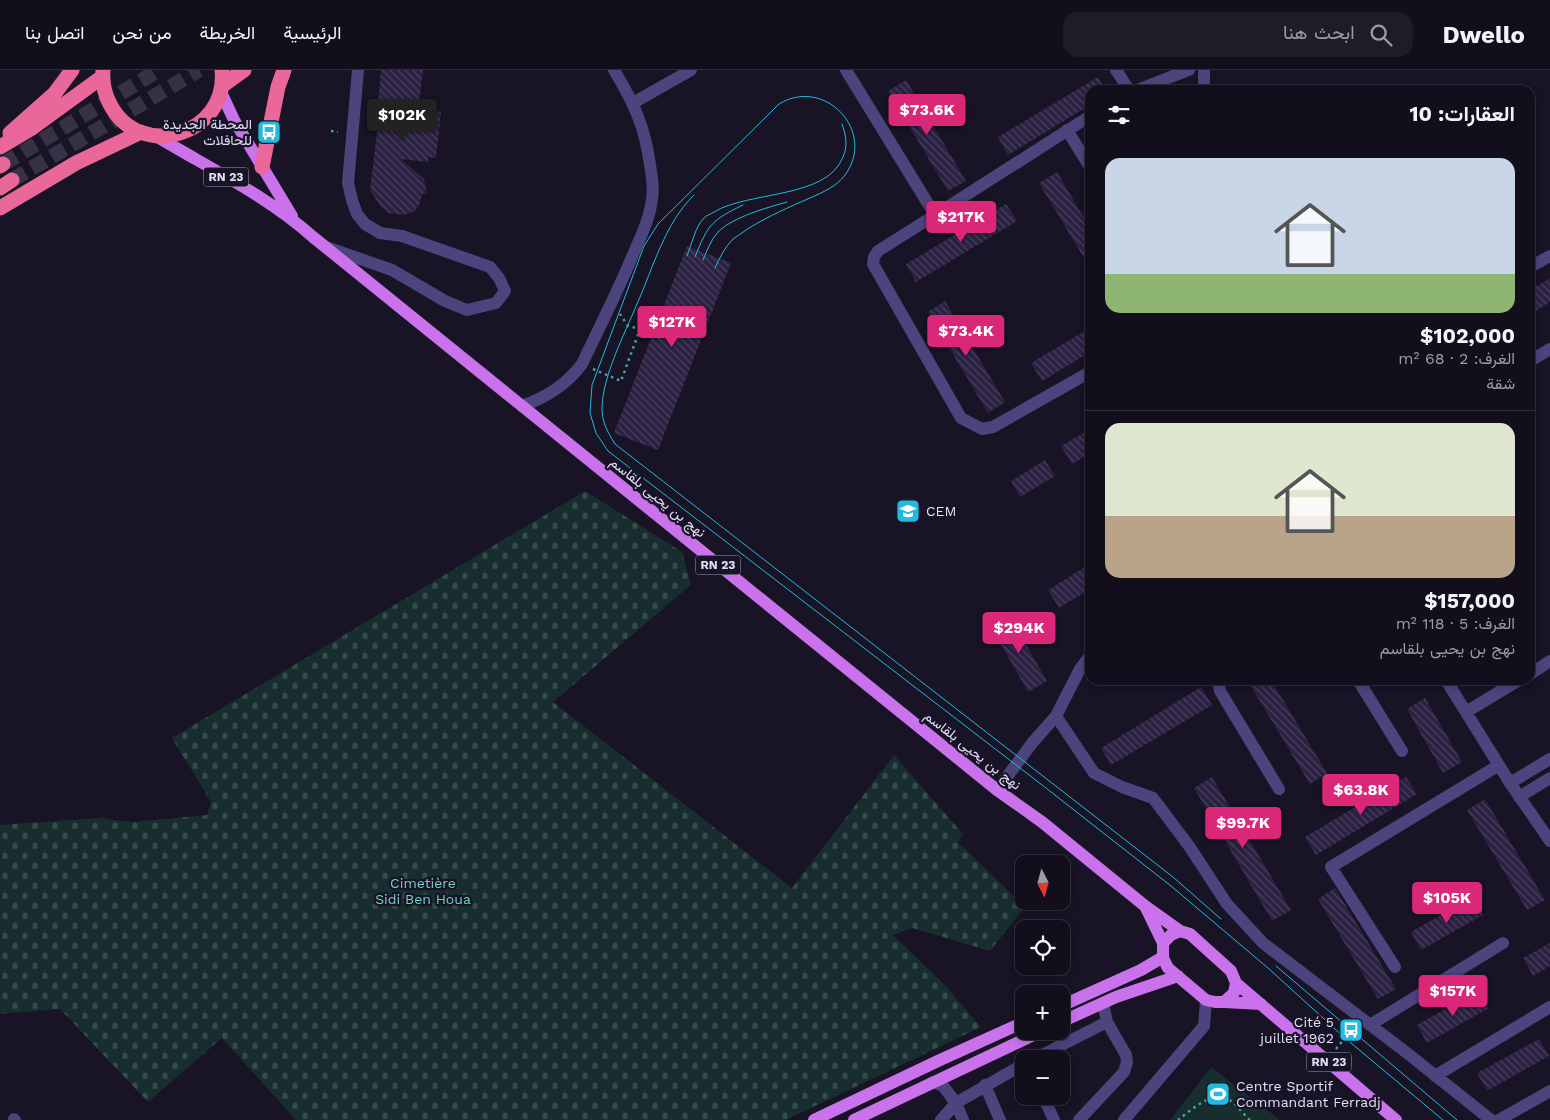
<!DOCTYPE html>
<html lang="ar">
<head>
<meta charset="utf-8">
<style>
  body { margin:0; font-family:"Work Sans",Vazirmatn,sans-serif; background:#1f1c29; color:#f1f3f6; direction:rtl; height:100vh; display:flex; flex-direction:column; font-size:19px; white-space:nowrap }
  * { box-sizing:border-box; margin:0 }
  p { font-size:16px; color:#9c9ca3 }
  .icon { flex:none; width:28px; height:28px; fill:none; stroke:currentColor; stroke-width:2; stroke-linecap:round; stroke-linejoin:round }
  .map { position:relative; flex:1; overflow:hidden; direction:ltr }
  .drawer { position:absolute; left:1085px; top:15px; width:450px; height:600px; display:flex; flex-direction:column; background:#120e1c; border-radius:15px; box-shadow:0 2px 8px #0003,0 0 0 1px #312e3b; direction:rtl }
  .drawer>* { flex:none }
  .needle { width:32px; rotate:174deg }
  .fabs { position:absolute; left:1015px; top:785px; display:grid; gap:10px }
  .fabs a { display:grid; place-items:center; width:55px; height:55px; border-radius:10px; background:#120e1c; box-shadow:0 2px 8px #0003,0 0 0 1px #312e3b; font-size:25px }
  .price { position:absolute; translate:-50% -42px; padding:0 11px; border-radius:5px; background:#db2777; color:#fff; font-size:16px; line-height:32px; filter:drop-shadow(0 1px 2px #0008) }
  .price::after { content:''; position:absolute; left:50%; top:30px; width:15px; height:11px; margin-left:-8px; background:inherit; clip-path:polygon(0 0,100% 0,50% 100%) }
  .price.active { background:#222; color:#fff }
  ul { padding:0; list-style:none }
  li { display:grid; align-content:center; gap:10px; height:265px; padding:0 20px }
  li+li { border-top:1px solid #312e3b }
  li span { display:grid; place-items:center; height:155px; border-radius:15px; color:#555 }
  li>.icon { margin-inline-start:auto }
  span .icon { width:90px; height:90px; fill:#fffc; stroke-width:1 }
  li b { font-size:21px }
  h2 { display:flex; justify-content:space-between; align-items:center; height:60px; padding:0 20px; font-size:21px }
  header { display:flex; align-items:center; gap:30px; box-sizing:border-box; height:70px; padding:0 25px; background:#120e1c; border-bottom:1px solid #312e3b }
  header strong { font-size:24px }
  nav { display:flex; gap:28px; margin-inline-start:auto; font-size:18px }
  .search { width:350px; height:45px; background:#1f1c29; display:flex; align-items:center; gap:12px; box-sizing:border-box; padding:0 18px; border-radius:15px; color:#9c9ca3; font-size:19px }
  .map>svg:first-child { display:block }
</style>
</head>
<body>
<header>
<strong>Dwello</strong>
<div class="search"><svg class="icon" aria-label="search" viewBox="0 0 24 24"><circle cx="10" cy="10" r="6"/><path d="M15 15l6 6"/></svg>ابحث هنا</div>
<nav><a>الرئيسية</a><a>الخريطة</a><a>من نحن</a><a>اتصل بنا</a></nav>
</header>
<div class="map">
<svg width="1550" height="1050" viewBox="0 0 1550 1050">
  <defs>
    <pattern id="cemetery-stones" width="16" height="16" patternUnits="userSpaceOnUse" patternTransform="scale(1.25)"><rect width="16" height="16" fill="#172d2e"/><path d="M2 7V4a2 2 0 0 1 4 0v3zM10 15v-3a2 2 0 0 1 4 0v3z" fill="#384b4d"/></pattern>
    <pattern id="building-back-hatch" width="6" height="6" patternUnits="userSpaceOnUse" patternTransform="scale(1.25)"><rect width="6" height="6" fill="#2b2143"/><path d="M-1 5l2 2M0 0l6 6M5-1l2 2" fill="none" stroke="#49415f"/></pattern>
  </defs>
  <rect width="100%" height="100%" fill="#181325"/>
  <path fill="url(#cemetery-stones)" d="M585 421 682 482 691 515 553 632 792 818 894 685 963 764 958 772 1025 837 990 881 912 858 893 865 944 914 981 957 786 1050H296L222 968 148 1032 60 939 0 944V755L99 748 130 752 207 745 211 732 172 668Z"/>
  <path fill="#172d2e" d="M1211 997 1280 1050H1170Z"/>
  <path fill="url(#building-back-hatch)" d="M381 0H423L419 35 436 36V41L441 42 436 88 428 87V92L401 89 424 109 427 123 422 124 419 135 415 141 404 145 388 143 381 137 370 120 380 39 378 35Z
    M1098 7 1106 20H1090V35L1008 85 998 67Z
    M906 10 966 111 948 121 888 21Z
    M1057 102 1090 158V198L1039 113Z
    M1006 134 1017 151 916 212 906 194Z
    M687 176 731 193 658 380 614 363Z
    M1550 208V232L1530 245V220Z
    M945 231 1005 332 988 343 928 242Z
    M1090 258V282L1042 311 1031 293Z
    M1090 359V383L1072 394 1061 376Z
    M1045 390 1055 406 1020 427 1011 411Z
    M1090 494V519L1059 538 1048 520Z
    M1010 547 1047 611 1028 622 991 557Z
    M1247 610H1271L1327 703 1310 714Z
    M1201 617 1212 635 1111 695 1101 678Z
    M1425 628 1462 692 1443 703 1407 639Z
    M1212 707 1291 840 1272 851 1194 718Z
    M1406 707 1417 724 1316 785 1305 767Z
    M1485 729 1545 830 1527 840 1467 740Z
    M1335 818 1396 919 1378 929 1318 829Z
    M1473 827 1483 845 1421 880 1411 862Z
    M1550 873V896L1533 906 1523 888Z
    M1479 920 1489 938 1427 973 1417 955Z
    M1539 969 1549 986 1487 1021 1477 1003Z"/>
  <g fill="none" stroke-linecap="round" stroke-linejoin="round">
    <path stroke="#363145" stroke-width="15" stroke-dasharray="15 8" stroke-linecap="butt" d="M3 94 159 0
      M12 110 199 0"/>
    <path stroke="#41a5a9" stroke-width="2.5" stroke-dasharray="2.5 4" stroke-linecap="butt" d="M331 61 338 62
      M593 299 621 311 640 259 628 256 620 244
      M1336 979 1354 957
      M1178 1050C1191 1040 1210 1022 1227 1029 1235 1032 1243 1044 1250 1050"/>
    <path stroke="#4c447d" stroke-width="12" d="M846 0 935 145 878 181 874 187 873 194 961 348 982 359 993 357 1090 302
      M1116 0 1129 20
      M1137 20 1189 0
      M1204 20V0
      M633 33 691 0
      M1067 60 1090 97
      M935 145 1090 46
      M326 177 392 200 445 231 467 240 496 233 505 221 499 208 490 197 402 166 380 163 365 154 357 144 352 130 348 113 358 0
      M1530 197 1550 186
      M1530 291 1550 279
      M522 336C547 327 566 315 582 294 600 256 619 219 635 180 642 164 650 147 652 129 654 118 652 106 650 95 645 57 634 33 614 0
      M1530 604 1550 591
      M1218 610 1220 621 1279 719
      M1358 610 1402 681
      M1446 610 1510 713 1550 771
      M1466 642 1519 610
      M1056 646 1094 703 1122 717 1153 728 1189 776 1227 834 1263 873 1407 983 1491 1050
      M1510 713 1550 689
      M997 720 1033 672 1056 646 1080 599 1090 586
      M1519 727 1550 708
      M1395 897 1331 797 1499 695
      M1370 955 1503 873
      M1034 989 1107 952 1103 933
      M1435 1006 1550 937
      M933 1012 943 1016 956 1033 1024 994
      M985 1015 1000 1050
      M1043 1026 1054 1050
      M14 1049 15 1050
      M941 1050 956 1033 963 1050
      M1079 1050 1124 1002 1127 992 1126 985 1107 952
      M1124 1050 1204 956 1206 930
      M1499 1050 1550 1021"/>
    <path stroke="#c972eb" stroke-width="12" d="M221 22 234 50 292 146
      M156 66C209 98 267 126 313 167L997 720 1042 752 1145 836 1180 861 1190 864 1231 901 1236 913 1234 923 1224 932H1215L1206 930 1168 898 1163 888V873L1171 865 1180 861
      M1146 838 1163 873
      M1236 913 1396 1050
      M1224 932 1261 934
      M1061 936 1141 900 1163 887
      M1061 952 1116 927 1178 906
      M814 1050 940 990 1024 952
      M854 1050 1042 961"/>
    <path stroke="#e96799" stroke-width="15" d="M103 0C102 12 104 23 110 34 139 92 229 65 222 0
      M222 16 244 0
      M10 63 55 23 72 0
      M0 77 32 58 102 7
      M0 96 3 94
      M262 97 278 17 284 0
      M0 118 12 110
      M0 138 76 93 141 62"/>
    <path stroke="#22bbe0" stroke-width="1" d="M694 125C665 153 653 198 637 234 625 263 602 307 602 339 602 352 608 363 615 374L1173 807 1221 849
      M687 186C692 174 695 157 704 148 707 145 711 144 714 142 748 121 827 129 843 87 848 76 846 65 842 54
      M695 187C708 154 712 150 743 135
      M703 190C707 180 711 170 718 162 733 147 766 138 787 132
      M715 198C720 187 725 177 733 169 738 165 744 162 749 158 769 146 789 137 810 128 823 122 836 117 845 105 877 62 825 6 779 34L658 154 644 176 592 315 590 343 596 363 608 381 1046 718 1171 816 1268 898 1345 968 1443 1050
      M1276 896 1457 1050"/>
  </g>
  <defs>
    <g id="bus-square" transform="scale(1.25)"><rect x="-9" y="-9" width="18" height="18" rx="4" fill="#22bbe0" stroke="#181325"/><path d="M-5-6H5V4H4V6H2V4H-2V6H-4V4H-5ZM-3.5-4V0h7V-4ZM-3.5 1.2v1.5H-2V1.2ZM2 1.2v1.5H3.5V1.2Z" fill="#fff"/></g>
    <g id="school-square" transform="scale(1.25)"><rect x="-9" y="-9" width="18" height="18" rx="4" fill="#22bbe0" stroke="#181325"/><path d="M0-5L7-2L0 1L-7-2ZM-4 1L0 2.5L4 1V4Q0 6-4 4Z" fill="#fff"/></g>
    <g id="stadium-square" transform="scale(1.25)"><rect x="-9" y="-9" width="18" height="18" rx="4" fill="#22bbe0" stroke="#181325"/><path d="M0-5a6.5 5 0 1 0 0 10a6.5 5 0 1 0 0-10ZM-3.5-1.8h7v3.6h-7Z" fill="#fff"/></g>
  </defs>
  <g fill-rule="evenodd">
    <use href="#bus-square" x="269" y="62"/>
    <use href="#school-square" x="908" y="441"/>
    <use href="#bus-square" x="1351" y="960"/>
    <use href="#stadium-square" x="1218" y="1024"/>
  </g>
  <g text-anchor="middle" stroke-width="4.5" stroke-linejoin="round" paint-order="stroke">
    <g fill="#181325" stroke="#a5a0ba" stroke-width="1">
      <rect x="203.5" y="97.5" width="45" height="19" rx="4"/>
      <rect x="695.5" y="485.5" width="45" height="19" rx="4"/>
      <rect x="1306.5" y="982.5" width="45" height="19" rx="4"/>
    </g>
    <g font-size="12" font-weight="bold" fill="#e2dcfa">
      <text x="226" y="111">RN 23</text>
      <text x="718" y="499">RN 23</text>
      <text x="1329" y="996">RN 23</text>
    </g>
    <g font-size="14" fill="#e2dcfa" stroke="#181325" text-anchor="end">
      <text x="252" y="59">المحطة الجديدة<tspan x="252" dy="16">للحافلات</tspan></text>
      <text x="926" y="446" text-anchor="start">CEM</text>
      <text x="1334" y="957">Cité 5<tspan x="1334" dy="16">juillet 1962</tspan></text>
      <text x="1236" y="1021" text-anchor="start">Centre Sportif<tspan x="1236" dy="16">Commandant Ferradj</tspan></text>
    </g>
    <g font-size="14" fill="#e2dcfa" stroke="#181325">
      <text transform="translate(658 427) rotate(39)" y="5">نهج بن يحيى بلقاسم</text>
      <text transform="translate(973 680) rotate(38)" y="5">نهج بن يحيى بلقاسم</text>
    </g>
    <g font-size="14" fill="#71d1c2" stroke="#181325">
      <text x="423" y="818">Cimetière<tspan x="423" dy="16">Sidi Ben Houa</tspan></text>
    </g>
  </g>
</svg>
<div class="fabs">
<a><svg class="needle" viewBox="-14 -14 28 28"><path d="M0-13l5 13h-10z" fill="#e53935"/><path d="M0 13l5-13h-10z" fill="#9c9ca3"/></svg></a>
<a><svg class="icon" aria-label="locate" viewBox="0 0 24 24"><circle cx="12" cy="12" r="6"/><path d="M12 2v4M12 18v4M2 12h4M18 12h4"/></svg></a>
<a>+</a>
<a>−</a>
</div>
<b class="price" style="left:927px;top:66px">$73.6K</b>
<b class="price active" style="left:402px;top:71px">$102K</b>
<b class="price" style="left:961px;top:173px">$217K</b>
<b class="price" style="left:672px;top:278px">$127K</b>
<b class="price" style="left:966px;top:287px">$73.4K</b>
<b class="price" style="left:1019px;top:584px">$294K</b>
<b class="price" style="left:1361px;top:746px">$63.8K</b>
<b class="price" style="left:1243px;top:779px">$99.7K</b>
<b class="price" style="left:1447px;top:854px">$105K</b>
<b class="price" style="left:1453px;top:947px">$157K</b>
<section class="drawer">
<h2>العقارات: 10<svg class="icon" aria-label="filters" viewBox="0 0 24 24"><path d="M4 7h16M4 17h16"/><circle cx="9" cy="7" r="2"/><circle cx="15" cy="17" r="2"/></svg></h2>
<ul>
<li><span style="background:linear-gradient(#c9d6e8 75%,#8fb573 0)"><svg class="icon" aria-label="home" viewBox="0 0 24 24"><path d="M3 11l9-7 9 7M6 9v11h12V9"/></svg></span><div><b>$102,000</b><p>الغرف: 2 · 68 m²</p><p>شقة</p></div></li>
<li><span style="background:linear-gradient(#dfe7d0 60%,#b9a48a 0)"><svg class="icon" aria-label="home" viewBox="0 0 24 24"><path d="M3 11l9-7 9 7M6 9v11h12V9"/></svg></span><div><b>$157,000</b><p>الغرف: 5 · 118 m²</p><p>نهج بن يحيى بلقاسم</p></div></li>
</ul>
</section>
</div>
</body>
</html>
